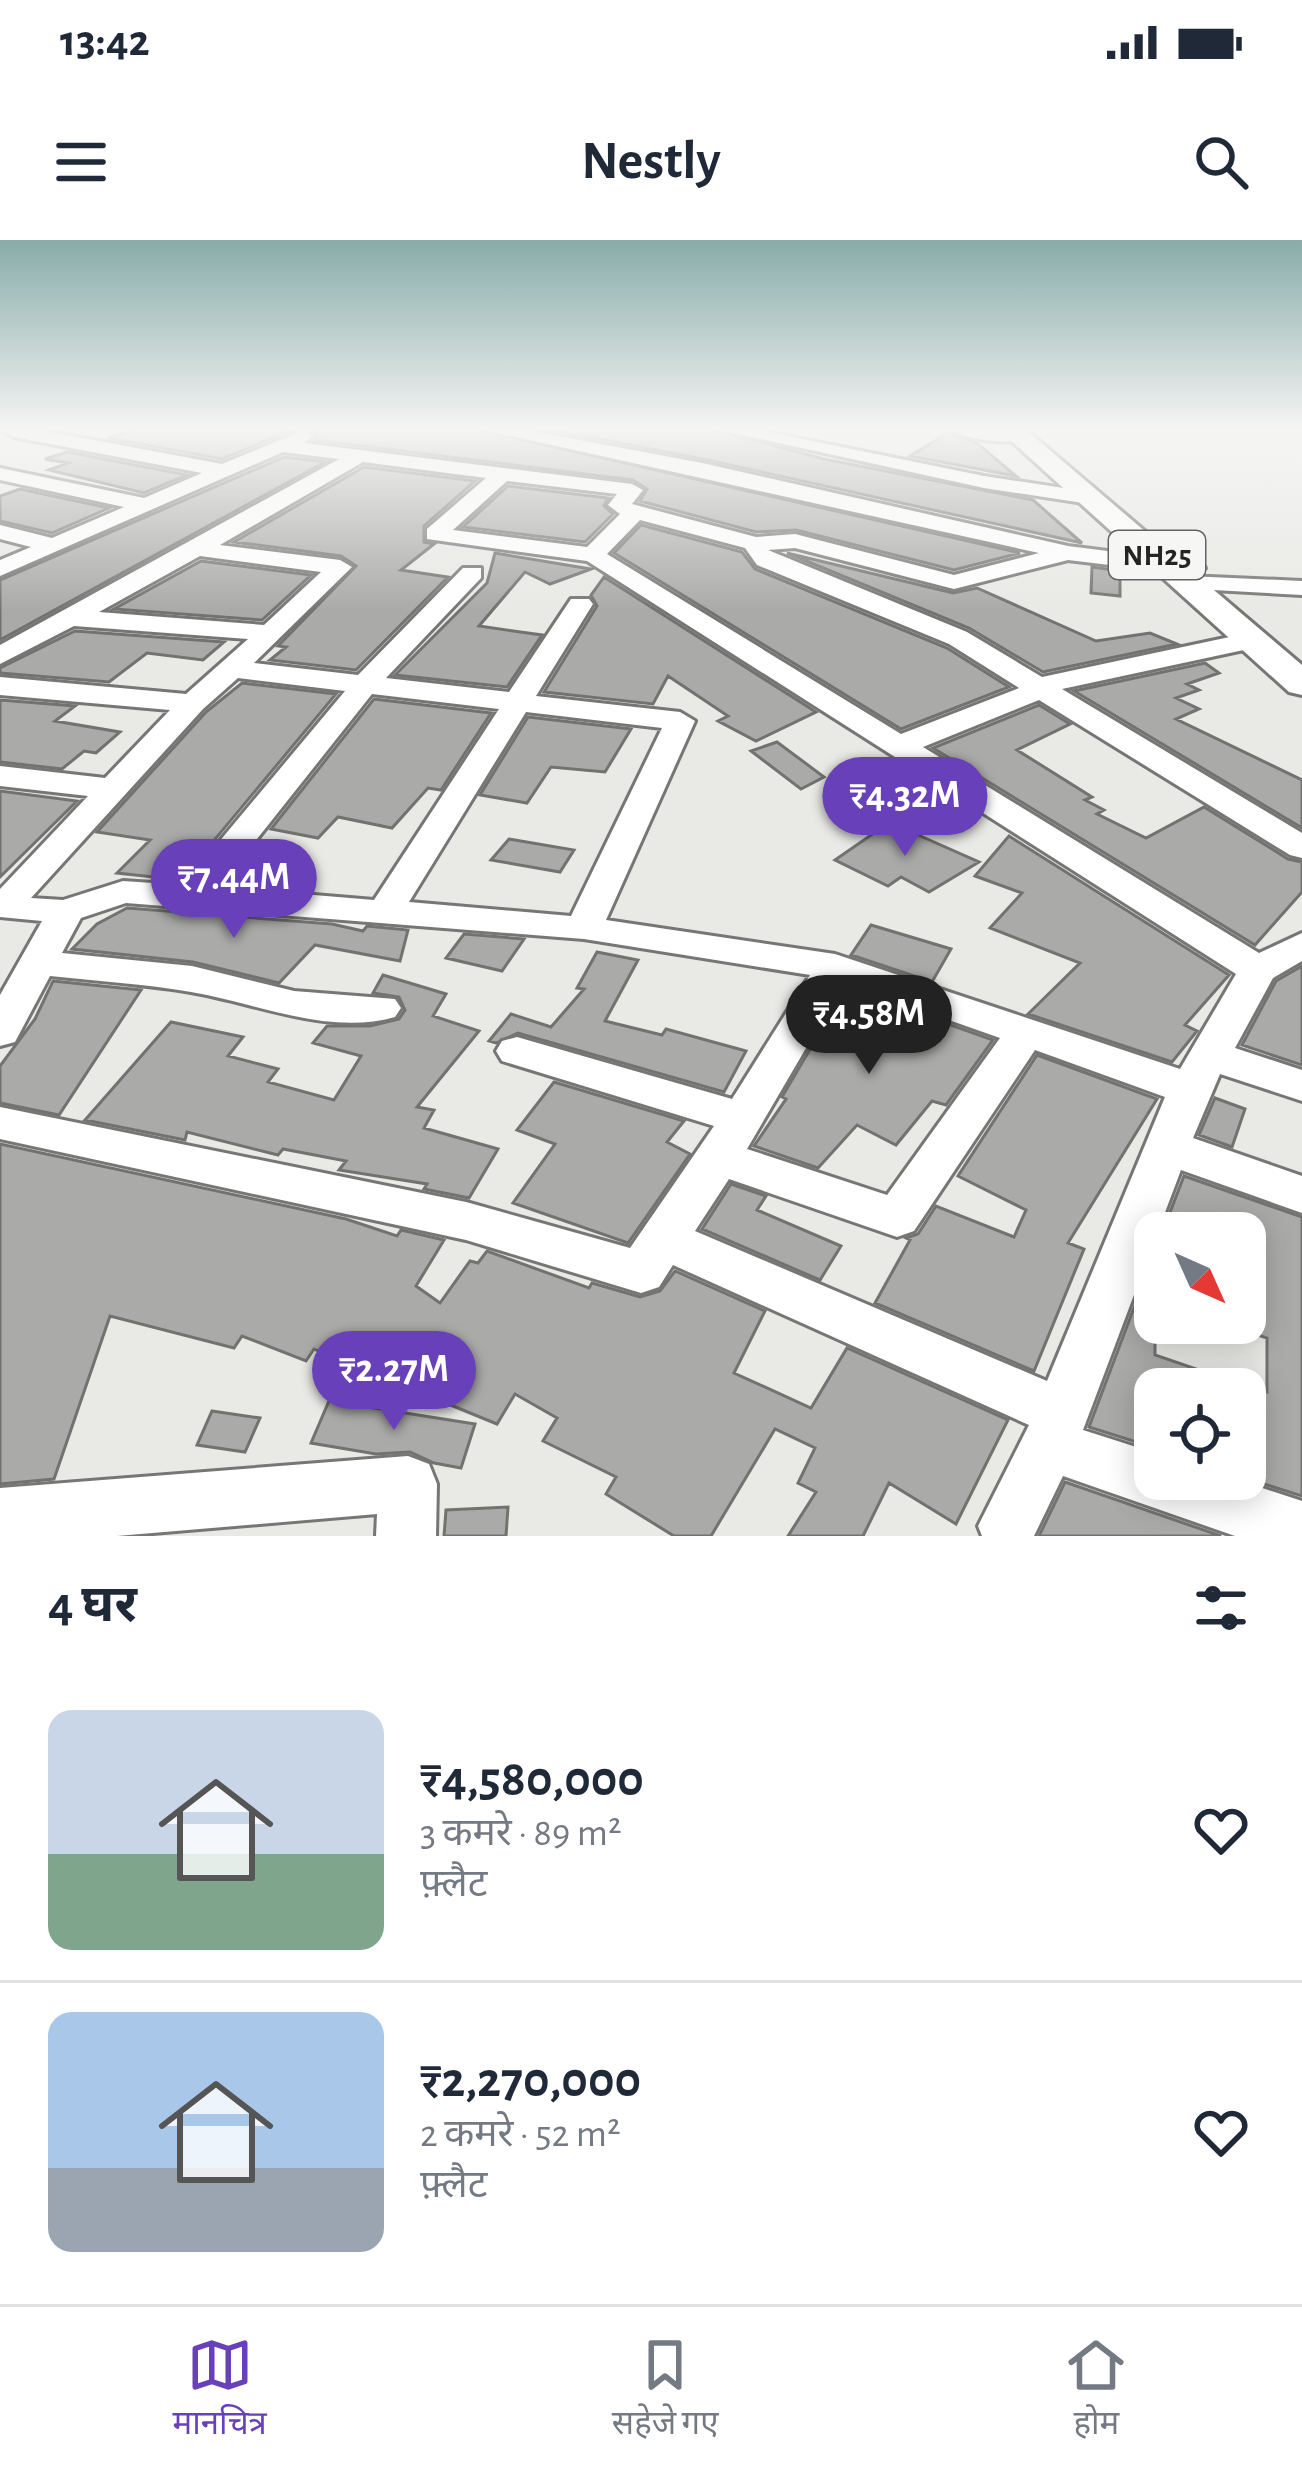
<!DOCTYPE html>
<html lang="hi">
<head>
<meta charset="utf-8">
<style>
  body { margin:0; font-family:"Alegreya Sans","Noto Sans Devanagari",sans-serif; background:#f2f2f3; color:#1f2937; height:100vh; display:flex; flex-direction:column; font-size:45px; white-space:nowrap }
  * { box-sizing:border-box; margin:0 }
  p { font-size:39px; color:#747a83 }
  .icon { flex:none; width:66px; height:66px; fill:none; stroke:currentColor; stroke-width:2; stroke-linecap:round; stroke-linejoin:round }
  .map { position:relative; height:1296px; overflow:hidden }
  .details { display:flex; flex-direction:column; background:#fff; flex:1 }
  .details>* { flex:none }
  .needle { width:78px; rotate:135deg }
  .tools { position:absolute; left:1134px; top:972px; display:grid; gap:24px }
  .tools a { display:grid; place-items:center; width:132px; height:132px; border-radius:24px; background:#fff; box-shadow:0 6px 30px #0003; font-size:60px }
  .price { position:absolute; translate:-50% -102px; padding:0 27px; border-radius:42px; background:#6841ba; color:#fff; font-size:39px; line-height:78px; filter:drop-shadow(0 3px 6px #0008) }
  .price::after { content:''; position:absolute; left:50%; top:72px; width:36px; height:27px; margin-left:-18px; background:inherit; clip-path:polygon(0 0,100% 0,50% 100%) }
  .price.current { background:#222; color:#fff }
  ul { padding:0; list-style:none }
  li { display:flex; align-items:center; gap:36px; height:300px; padding:0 48px }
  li+li { border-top:3px solid #e0e1e3 }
  li span { display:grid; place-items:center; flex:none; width:336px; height:240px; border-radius:24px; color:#555 }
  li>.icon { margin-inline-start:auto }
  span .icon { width:144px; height:144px; fill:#fffc; stroke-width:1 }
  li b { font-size:51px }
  h2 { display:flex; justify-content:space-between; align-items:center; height:144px; padding:0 48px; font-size:51px }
  .status { display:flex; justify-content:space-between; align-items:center; height:84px; padding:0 60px; background:#fff; direction:ltr }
  .status svg { height:33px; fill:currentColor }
  header { display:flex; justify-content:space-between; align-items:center; height:156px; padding:0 48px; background:#fff; font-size:54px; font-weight:700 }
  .dock { display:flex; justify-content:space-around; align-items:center; height:168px; border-top:3px solid #e0e1e3; background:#fff; font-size:33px; color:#747a83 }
  .dock a { display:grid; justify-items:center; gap:6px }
  .dock .current { color:#6841ba }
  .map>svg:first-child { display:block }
</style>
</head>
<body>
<div class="status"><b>13:42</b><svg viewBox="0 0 49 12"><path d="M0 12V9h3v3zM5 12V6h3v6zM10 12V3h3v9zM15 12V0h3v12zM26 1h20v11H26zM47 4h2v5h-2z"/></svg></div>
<header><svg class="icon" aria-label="menu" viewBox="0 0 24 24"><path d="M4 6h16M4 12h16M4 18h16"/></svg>Nestly<svg class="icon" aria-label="search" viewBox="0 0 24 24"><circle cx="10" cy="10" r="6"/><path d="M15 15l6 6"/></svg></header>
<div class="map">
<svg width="1302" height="1296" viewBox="0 0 1302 1296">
  <rect width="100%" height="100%" fill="#e9e9e6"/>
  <path fill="#aaaaa8" stroke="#727270" stroke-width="3" d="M135 189H294L222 219 108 198Z
    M311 189H476L1020 313 954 330 796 290 756 292 640 261 647 249 633 240 316 200 318 194Z
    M547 189H711L824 219 1033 260 1082 303 703 219Z
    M948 193 977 203 1016 236 910 216Z
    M67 212 187 235 144 253 49 230 68 223 45 219Z
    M284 217 325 222 0 400V340Z
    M364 227 475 241 424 286V302L434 304 401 330 448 337 356 430 270 420 286 407 278 406 356 326 341 316 234 302Z
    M508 246 608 258 604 266 613 274 585 302 463 287Z
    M20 249 109 268 52 293 0 281V256Z
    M641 285 742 312 755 329 947 408 1009 447 901 489 614 313Z
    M495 313 591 329 550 344 525 332 479 386 542 395 507 447 395 435 487 343Z
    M787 313 953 353 977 348 1096 401 1150 393 1177 404 1043 432 969 388Z
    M201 321 311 335 262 380 114 369Z
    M1092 327 1113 330 1120 336V356L1091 353Z
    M604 337 816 472 756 501 718 481 728 476 668 436 653 464 544 452 597 366 591 355Z
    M75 391 224 402 203 420 147 413 109 442 0 433V428Z
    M1205 423 1219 433 1187 444 1199 450 1176 458 1199 469 1176 479 1302 540V588L1074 451Z
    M242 443 336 454 181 640 117 633 150 600 97 592 206 472Z
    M374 459 491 473 441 550 428 548 392 588 338 577 318 598 271 589Z
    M0 460 75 466 55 481 120 492 96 513 84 511 62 529 0 522Z
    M1039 465 1070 484 1017 510 1092 557 1085 560 1104 570 1097 574 1146 598 1204 567 1288 619 1302 622V652L1255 705 933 508Z
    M528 477 631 489 605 532 551 527 527 563 480 555Z
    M777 502 824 537 801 549 751 511Z
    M0 551 77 561 0 637Z
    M890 582 900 587 979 622 929 652 901 637 888 646 835 620Z
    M1009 596 1229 735 1185 785 1197 791 1172 822 1028 774 1080 723 990 688 1022 653 975 636Z
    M509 599 574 610 560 632 491 620Z
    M127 668 332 684 363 691 367 686 408 690 400 721 315 705 279 743 193 722 72 709 97 684Z
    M871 685 951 709 932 742 851 715Z
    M464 694 524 699 502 731 446 718Z
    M597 712 638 720 605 781 662 795 666 789 746 811 724 852 518 793 496 803 489 801 511 774 551 787 584 749 577 748Z
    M1302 726V825L1242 805 1276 741Z
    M383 735 446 754 433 776 479 791 417 867 434 870 424 888 498 909 469 958 424 949 427 944 339 930 346 921 283 909 278 915 187 892 185 900 85 880 171 782 243 797 228 816 278 829 268 842 334 860 361 816 313 803 327 786H370L399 779 405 770 399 757 373 753Z
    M53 741 141 750 59 875 0 863V826L35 779Z
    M846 748 993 800 946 865 932 861 896 905 857 885 818 928 754 906 786 859 782 857Z
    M1037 815 1157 859 1068 1003 1084 1009 1034 1131 875 1063 910 1000 906 998 918 994 936 966 1014 997 1026 970 958 936Z
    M554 842 684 881 667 902 690 914 628 1003 513 963 555 904 517 890Z
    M1215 858 1245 869 1232 907 1199 895Z
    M0 904 346 979 397 996 401 990 444 1000 416 1046 440 1063 470 1021 478 1023 487 1011 589 1048 592 1043 640 1057 660 1051 675 1031 765 1071 734 1133 811 1168 847 1108 1008 1180 956 1284 889 1243 863 1296H788L816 1252 798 1243 815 1208 775 1189 711 1296H674L606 1254 616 1237 543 1201 557 1178 515 1154 497 1184 314 1109 306 1121 242 1096 234 1108 110 1076 54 1239 0 1244Z
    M1184 936 1302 977V1256L1245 1238V1145L1267 1152V1098L1245 1091 1254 1016 1246 1013 1254 993H1162Z
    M731 944 766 956 757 970 841 1006 820 1040 702 989Z
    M1155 1012V1115L1243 1145V1149H1155V1208L1089 1187Z
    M329 1161 475 1184 461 1228 434 1223 410 1212 376 1214 311 1203Z
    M212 1171 260 1178 245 1212 197 1205Z
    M1065 1242 1221 1296H1039Z
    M508 1267 506 1296H444L446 1270Z"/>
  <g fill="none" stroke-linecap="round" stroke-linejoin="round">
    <g stroke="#767774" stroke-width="6">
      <path id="minor" d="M35 189 222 224 304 190 314 196 304 203 632 244 643 250 632 264 756 297 795 294 954 335 1039 313 480 189H521L702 223 1068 306 1202 323 1205 328 1193 335 1068 320 954 349 795 308 768 310 967 392 1042 437 1253 392 1266 400 1253 408 1062 449 1302 593V618L1290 615 1039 460 923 507 1259 713 1302 693V721L1273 738 1235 808 1302 830V861L1220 834 1193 898 1302 936V973L1181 930 1083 1190 1155 1213V1239H1235L1302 1261V1296H1235L1063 1236 1034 1296H982L978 1286 1029 1185 673 1025 659 1047 641 1053 466 1000 0 899V867L466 962 630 1008 714 886 502 821 496 811 502 801 517 797 732 859 810 735 584 699 126 663 81 678 62 713 192 726 294 751 395 759 401 768 395 777C328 796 257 763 191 752 145 744 97 741 50 736L15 802 0 806V755L42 681 0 677V649L88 556 0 546V526L105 538 170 470 0 455V437L186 454 248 399 74 386 0 424V405L339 219 283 212 0 336V320L31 307 0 299V285L52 298 124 267 0 240V228L144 258 202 233 14 197 4 191ZM363 222 486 238 427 289V299L587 321 1236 734 1180 829 835 714 606 680 695 481 680 472 536 456 593 364 589 359H571L509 452 386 438 481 338V328H463L358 435 254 423 352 327 340 320 220 305ZM507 241 617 254 608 265 620 274 587 307 453 290ZM640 280 745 308 757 325 949 404 1019 448 901 494 607 314ZM200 316 321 332 264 385 99 372ZM238 438 345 451 183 645 123 641 63 660 31 658 203 469ZM372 454 499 469 374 660 219 647ZM526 472 662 488 571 676 409 662ZM844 743 1000 798 887 955 747 909ZM1035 810 1165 857 1047 1141 695 991 729 939 897 997 914 991Z
        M715 189H753L984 236 1090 252 1101 258 1090 264 984 248Z
        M950 189H1008L1027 196C1011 207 965 199 950 189Z
        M1187 336 1302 341V355L1178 348 1175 343Z
        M408 1216 429 1224 437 1244 436 1296H376L377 1274 117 1296H0V1248Z"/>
    </g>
    <g stroke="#767774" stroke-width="6">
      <path id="major" d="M998 189H1025L1302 425V455L1289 452Z"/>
    </g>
    <use href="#minor" fill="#fff" fill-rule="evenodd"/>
    <use href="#major" fill="#fff" fill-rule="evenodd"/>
  </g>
  <linearGradient id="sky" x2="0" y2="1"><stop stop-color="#88aca9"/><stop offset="0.51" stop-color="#f5f5f4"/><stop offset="1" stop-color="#f5f5f4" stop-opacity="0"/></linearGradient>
  <rect width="1302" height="371" fill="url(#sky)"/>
  <g text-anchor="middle" stroke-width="9" stroke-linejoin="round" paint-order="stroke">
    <rect fill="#f6f7f4" stroke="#636362" stroke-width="3" x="1109" y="291" width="96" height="48" rx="9"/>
    <g font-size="30" font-weight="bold" fill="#242423">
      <text x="1157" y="325">NH25</text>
    </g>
  </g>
</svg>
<div class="tools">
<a><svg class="needle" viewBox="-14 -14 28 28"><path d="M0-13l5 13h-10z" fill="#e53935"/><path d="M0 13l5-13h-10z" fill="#747a83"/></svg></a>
<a><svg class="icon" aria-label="locate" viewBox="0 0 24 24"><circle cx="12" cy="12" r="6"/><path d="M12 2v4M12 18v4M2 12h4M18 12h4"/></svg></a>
</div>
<b class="price" style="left:905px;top:619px">₹4.32M</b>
<b class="price" style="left:234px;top:701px">₹7.44M</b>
<b class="price current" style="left:869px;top:837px">₹4.58M</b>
<b class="price" style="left:394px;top:1193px">₹2.27M</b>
</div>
<section class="details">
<h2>4 घर<svg class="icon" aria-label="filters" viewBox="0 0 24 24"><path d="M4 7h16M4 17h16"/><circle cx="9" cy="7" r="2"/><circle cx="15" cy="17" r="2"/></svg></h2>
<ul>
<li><span style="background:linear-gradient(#c9d6e8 60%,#7fa58c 0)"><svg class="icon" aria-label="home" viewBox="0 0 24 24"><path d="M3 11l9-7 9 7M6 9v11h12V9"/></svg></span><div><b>₹4,580,000</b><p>3 कमरे · 89 m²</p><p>फ़्लैट</p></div><svg class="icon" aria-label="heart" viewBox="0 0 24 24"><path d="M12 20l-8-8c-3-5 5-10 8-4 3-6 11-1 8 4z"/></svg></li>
<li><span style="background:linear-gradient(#a9c7e8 65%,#9aa5b1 0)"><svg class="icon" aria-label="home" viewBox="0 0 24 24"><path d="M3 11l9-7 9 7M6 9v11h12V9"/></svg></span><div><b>₹2,270,000</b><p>2 कमरे · 52 m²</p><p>फ़्लैट</p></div><svg class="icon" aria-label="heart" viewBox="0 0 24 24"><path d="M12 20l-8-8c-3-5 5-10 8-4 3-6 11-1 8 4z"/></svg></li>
</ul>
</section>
<nav class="dock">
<a class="current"><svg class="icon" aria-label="map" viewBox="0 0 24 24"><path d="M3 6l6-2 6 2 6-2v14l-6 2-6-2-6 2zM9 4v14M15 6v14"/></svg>मानचित्र</a>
<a><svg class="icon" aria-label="saved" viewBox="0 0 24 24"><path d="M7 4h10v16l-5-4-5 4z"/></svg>सहेजे गए</a>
<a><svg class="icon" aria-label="home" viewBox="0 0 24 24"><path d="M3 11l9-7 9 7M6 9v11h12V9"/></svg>होम</a>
</nav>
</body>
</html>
